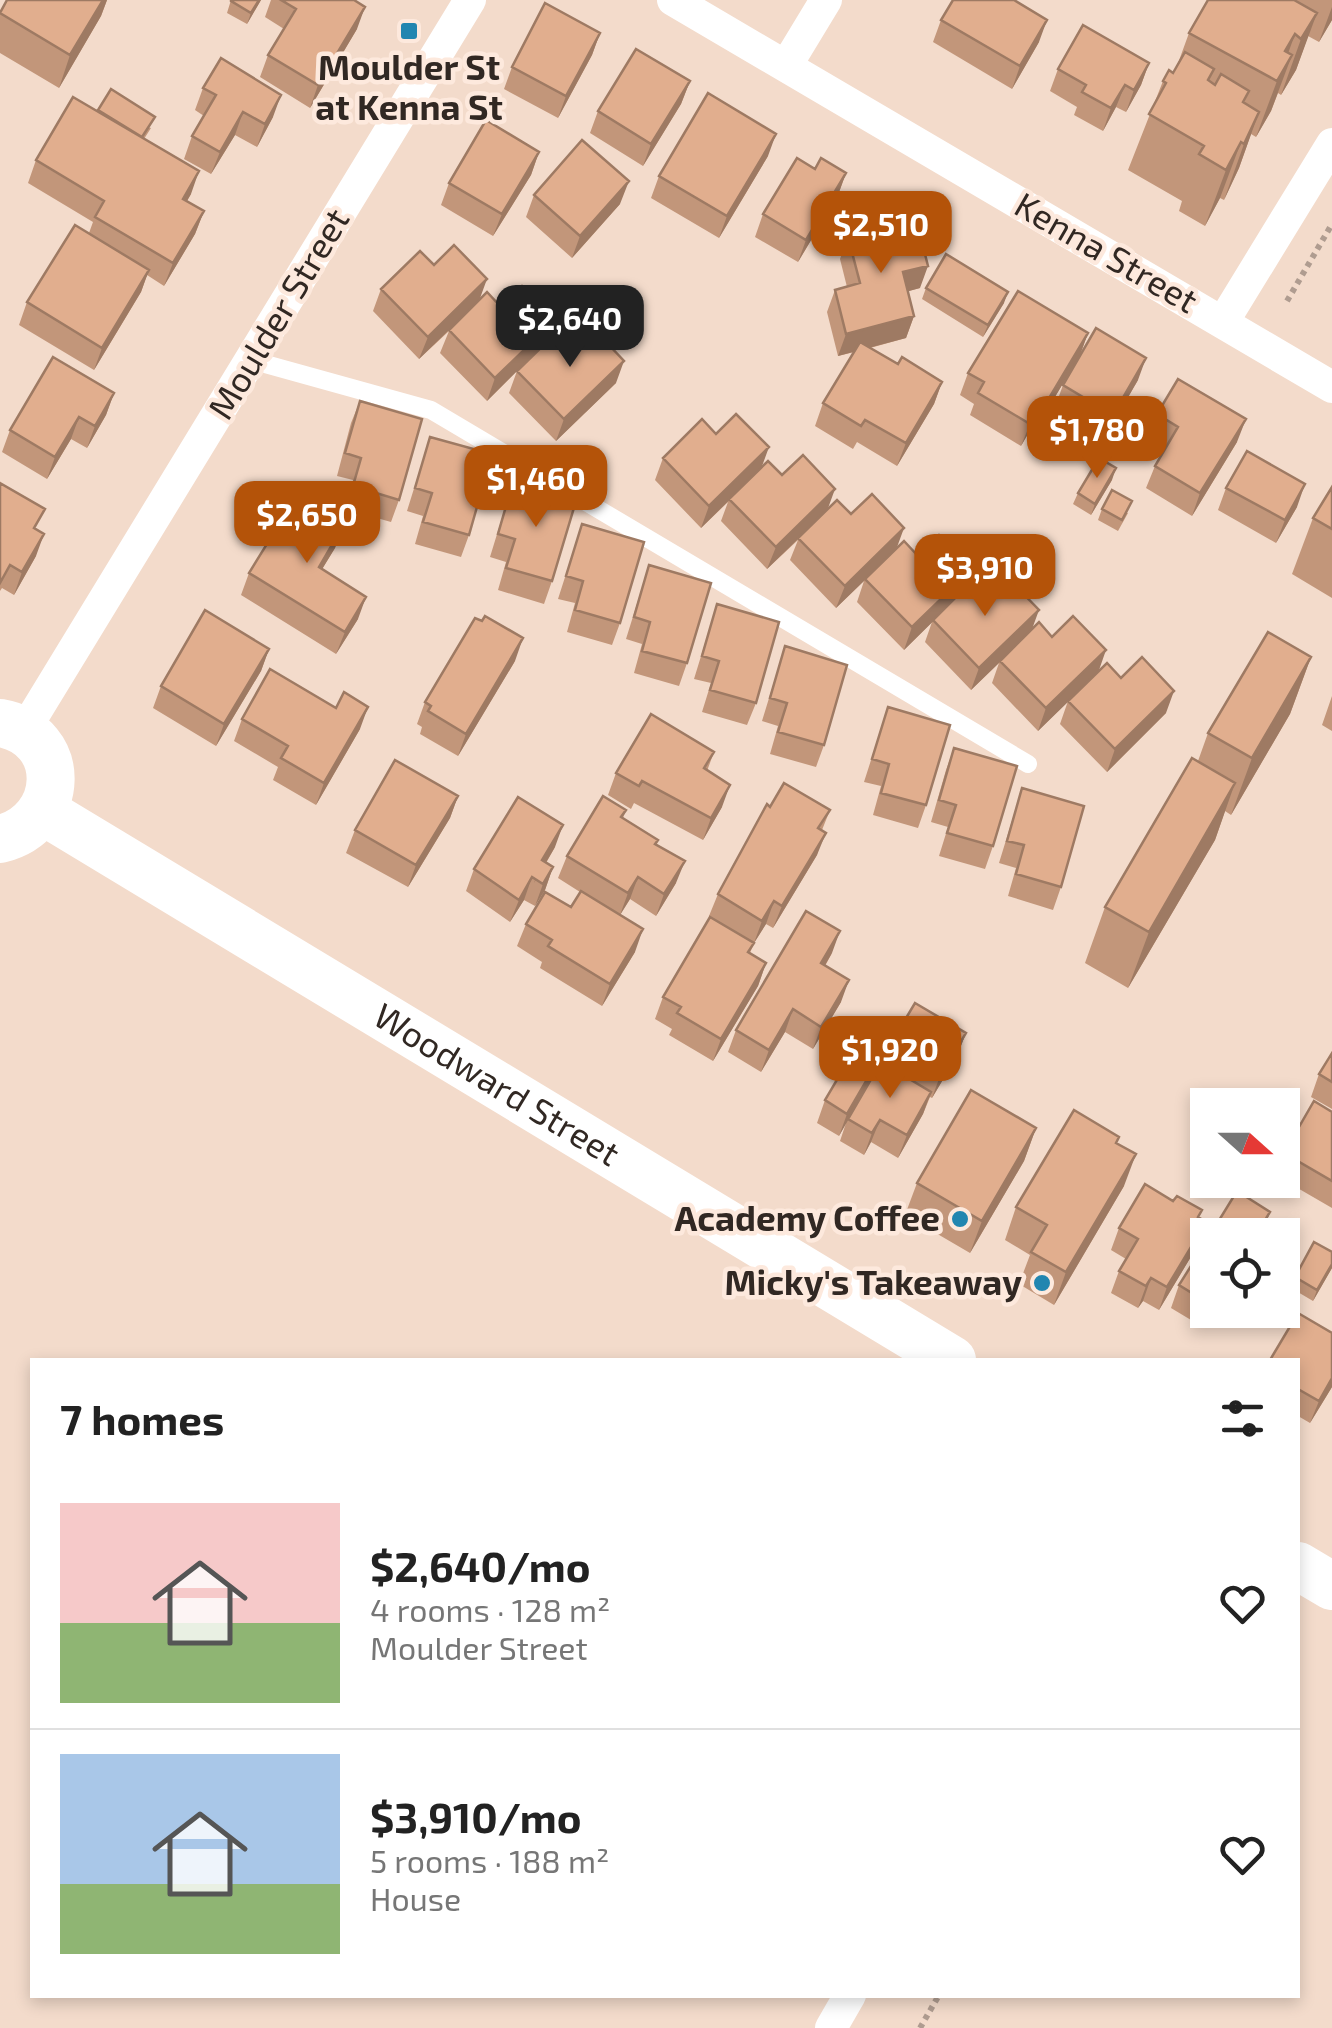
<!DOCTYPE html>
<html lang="en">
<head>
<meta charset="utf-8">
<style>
  body { margin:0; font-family:"Exo 2",sans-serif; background:#f2f2f2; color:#222; height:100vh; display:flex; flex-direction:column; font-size:38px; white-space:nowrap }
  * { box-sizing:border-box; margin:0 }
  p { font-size:32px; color:#767676 }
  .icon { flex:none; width:55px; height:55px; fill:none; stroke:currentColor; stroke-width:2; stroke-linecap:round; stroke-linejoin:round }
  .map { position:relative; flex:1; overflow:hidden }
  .side { position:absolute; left:30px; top:1358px; width:1270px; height:640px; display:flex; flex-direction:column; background:#fff; border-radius:0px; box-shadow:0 5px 15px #0003 }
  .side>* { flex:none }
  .needle { width:65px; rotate:111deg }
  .controls { position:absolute; left:1190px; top:1088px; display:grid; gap:20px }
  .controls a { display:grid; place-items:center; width:110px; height:110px; border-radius:0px; background:#fff; box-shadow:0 5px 15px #0003; font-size:50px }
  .price { position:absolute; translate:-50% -85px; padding:0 22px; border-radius:20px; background:#b45309; color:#fff; font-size:32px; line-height:65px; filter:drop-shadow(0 2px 5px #0008) }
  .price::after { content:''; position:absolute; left:50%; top:60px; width:30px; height:22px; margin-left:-15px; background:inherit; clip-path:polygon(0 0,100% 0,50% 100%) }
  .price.current { background:#222; color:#fff }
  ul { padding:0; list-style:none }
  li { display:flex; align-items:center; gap:30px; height:250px; padding:0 30px }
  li+li { border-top:2px solid #e0e0e0 }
  li span { display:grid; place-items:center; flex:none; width:280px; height:200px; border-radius:0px; color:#555 }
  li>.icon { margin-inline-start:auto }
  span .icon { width:120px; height:120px; fill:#fffc; stroke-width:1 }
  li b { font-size:42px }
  h2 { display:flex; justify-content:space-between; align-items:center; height:120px; padding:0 30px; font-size:42px }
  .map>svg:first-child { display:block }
</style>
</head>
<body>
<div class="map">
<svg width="1332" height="2028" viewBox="0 0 1332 2028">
  <rect width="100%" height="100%" fill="#f3dbcb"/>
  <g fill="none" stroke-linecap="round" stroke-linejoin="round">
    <path stroke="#af9c90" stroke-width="6" stroke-dasharray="5 5" stroke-linecap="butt" d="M1287 301 1332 224
      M920 2028 939 1995"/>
    <path stroke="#fff" stroke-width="18" d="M251 360 431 410 1028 764"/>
    <path stroke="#fff" stroke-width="32" d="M673 0 1332 387
      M786 66 826 0
      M1223 322 1332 144
      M24 731 470 0
      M831 2028 850 1995"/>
    <g stroke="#fff" stroke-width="48">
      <path d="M0 723C69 735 66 823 0 839"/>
      <path id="s1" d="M43 811 952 1360"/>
      <path d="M1298 1566 1332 1586"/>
    </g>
  </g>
  <path fill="#c2967a" d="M7 0H107L101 16 59 88 0 53V12Z
    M231 0H261L247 24 227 13Z
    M271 0H354L357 29 310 108 260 77 268 55 284 29 265 17Z
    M1208 0H1332V20L1319 42 1308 36 1296 70 1281 95 1278 93 1271 111 1256 137 1251 134 1239 168 1224 200 1220 198 1205 226 1179 211 1182 201 1128 170 1163 81 1173 73 1177 66 1189 33Z
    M941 20 1039 42 1012 89 933 42Z
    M600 33 592 55 558 118 504 89 512 67Z
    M1149 63 1141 85 1126 112 1116 107 1103 131 1074 115 1077 107 1050 91 1058 69Z
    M690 81 681 104 643 166 590 133 598 111Z
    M203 88 273 117 257 147 235 135 211 174 184 159 192 136 204 116 195 110Z
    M97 111 151 128 144 139 191 194 187 201 204 211 195 234 164 286 147 275 141 292 94 370 19 325 27 302 89 233 93 222 28 183 36 160Z
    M539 152 531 175 493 236 441 205 449 183Z
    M768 156 719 238 651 198 659 176Z
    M815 169 846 173 838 195 798 262 755 237 763 214Z
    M534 195 620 204 572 258 526 217Z
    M848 237 920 288 908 291 914 316 906 338 870 348 898 364 942 382 934 404 897 466 857 442 853 449 815 426 823 403 854 352 838 356 827 312 835 290 847 287 840 259Z
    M434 265 479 300 555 320 546 342 570 347 616 383 556 441 509 393 517 371 487 401 440 353 449 331 419 359 373 311 381 289Z
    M926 288 1004 303 983 337 922 299Z
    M1088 333 1080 355 1037 427 1033 425 1021 446 970 415 974 404 960 395 968 373Z
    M1138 380 1105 437 1055 407 1063 385Z
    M114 393 106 415 87 448 71 439 47 479 2 452 10 430Z
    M360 401 399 500 391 522 345 509 353 480 337 476 351 423Z
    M1157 414 1237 442 1192 516 1146 488 1155 466 1166 447 1149 437Z
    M716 434 762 467 782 475 828 509 851 514 896 549 918 556 965 588 985 596 1032 629 1052 637 1098 672 1121 678 1166 713 1107 772 1060 724 1068 701 1038 731 992 683 999 663 971 690 925 642 932 622 904 650 857 602 864 581 836 608 790 560 798 540 767 569 721 521 728 502 701 528 655 480 663 458Z
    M430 437 469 535 461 557 415 544 423 516 407 511Z
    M1112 480 1091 515 1073 504 1078 493Z
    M513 482 552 581 544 604 498 590 506 562 490 557Z
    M0 483 37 530 36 556 14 595 2 588 0 591Z
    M1332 487V598L1292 574 1313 518Z
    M1226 488 1297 507 1276 543 1218 510Z
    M1102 509 1128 513 1118 531 1098 520Z
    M582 524 620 623 612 645 567 632 575 603 558 599Z
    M343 526 335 548 322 569 358 619 336 654 241 595 249 573Z
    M649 565 687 663 679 686 634 673 642 644 626 639Z
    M717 604 756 703 747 725 702 712 711 683 694 679Z
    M785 646 824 745 816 767 770 754 778 726 762 721Z
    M269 649 261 671 216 746 153 708 161 686Z
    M1311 657 1290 714 1231 815 1225 811 1215 840 1128 988 1085 963 1105 907 1198 761 1208 733Z
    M515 661 458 756 420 734 422 727 417 724 425 702Z
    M1332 696V731L1322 725Z
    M888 707 926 805 918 828 873 815 881 786 864 782Z
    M242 719 360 729 316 805 273 780 278 767 234 741Z
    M954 748 993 846 985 869 939 856 948 827 931 822 946 770Z
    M714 752 707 771 722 807 703 840 634 803 631 809 608 795 616 773Z
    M1022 788 1061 887 1053 910 1008 896 1016 868 999 863Z
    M458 796 450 818 408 887 346 853 355 830Z
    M770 807 830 810 822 830 817 855 773 928 766 924 754 943 750 953 766 963 758 986 713 1061 669 1035 672 1029 655 1019 663 997 752 942 709 916 718 894Z
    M626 810 623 818 658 840 657 844 676 883 656 916 630 899 620 915 635 952 602 1006 540 968 542 962 517 946 526 924 571 907 580 892 558 878 567 856Z
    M555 847 546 863 553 867 545 890 535 906 524 900 510 922 466 891 474 869Z
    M832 953 825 966 841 1002 813 1049 785 1032 761 1072 728 1052 736 1030Z
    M966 1033 957 1056 932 1098 930 1097 923 1114 898 1158 871 1142 864 1155 840 1141 846 1123 839 1136 817 1123 825 1100 883 1052 876 1071 883 1064 890 1045Z
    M1332 1053V1109L1311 1097 1319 1074Z
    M1332 1112V1208L1282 1179V1158L1284 1153Z
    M1036 1128 1024 1161 970 1253 905 1215 917 1183Z
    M1117 1143 1124 1186 1054 1305 1019 1284 1030 1255 1005 1240 1016 1207Z
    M1199 1218 1198 1245 1159 1310 1143 1301 1138 1308 1111 1293 1119 1271 1126 1259 1111 1250 1119 1228Z
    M1208 1239V1310H1246L1236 1328 1210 1311 1201 1326 1171 1308 1179 1285Z
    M1332 1252V1268L1313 1301 1291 1288 1295 1277Z
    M1332 1333V1387L1310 1423 1298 1416V1360Z"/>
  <path fill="#9e7a63" d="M103 0H107L101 16 59 88 70 55Z
    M259 0H261L247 24 251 13Z
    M365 7 357 29 310 108 318 85Z
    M1332 7V20L1319 42Z
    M1317 13 1296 70 1281 95 1301 39Z
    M1047 20 1039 42 1012 89 1020 66Z
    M600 33 592 55 558 118 566 96Z
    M1295 34 1280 76 1292 55 1271 111 1256 137 1277 81 1285 51Z
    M1149 63 1141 85 1126 112 1134 90Z
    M690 81 681 104 643 166 651 144Z
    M1125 85 1116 107 1103 131 1111 108Z
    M281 95 273 117 257 147 265 124Z
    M243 112 235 135 211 174 220 152Z
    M1259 112 1239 168 1224 200 1244 144Z
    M776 134 768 156 719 238 727 216Z
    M1241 142 1220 198 1205 226 1226 170Z
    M539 152 531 175 493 236 502 214Z
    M199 171 191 194 175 221 183 199Z
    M846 173 838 195 798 262 806 240Z
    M629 181 620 204 572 258 580 236Z
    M204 211 195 234 164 286 173 263Z
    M928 266 920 288 895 295 903 272Z
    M149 270 141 292 94 370 102 348Z
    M487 279 479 301 419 359 428 337Z
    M1008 292 1004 303 983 337 988 325Z
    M914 316 906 338 838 356 846 334Z
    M555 320 546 342 487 401 495 378Z
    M1088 333 1080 355 1037 427 1045 405Z
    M1146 358 1138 380 1105 437 1113 415Z
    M624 361 616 383 556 441 564 419Z
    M942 382 934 404 897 466 906 443Z
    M114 393 106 415 87 448 95 426Z
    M1042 403 1033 425 1021 446 1030 424Z
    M79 417 71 439 47 479 55 457Z
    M1246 419 1237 442 1192 516 1200 493Z
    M769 447 761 469 701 528 709 506Z
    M1116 468 1112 480 1091 515 1095 504Z
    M1305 484 1297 507 1276 543 1285 520Z
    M835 489 827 511 767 569 776 547Z
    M343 526 335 548 310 589 319 567Z
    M904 528 896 550 836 608 845 586Z
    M44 534 36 556 14 595 22 572Z
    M972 569 963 592 904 650 912 627Z
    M366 597 358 619 336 654 345 632Z
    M1039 610 1031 632 971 690 979 668Z
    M523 638 515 661 458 756 466 734Z
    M269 649 261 671 216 746 224 724Z
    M1106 650 1098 673 1038 731 1046 708Z
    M1311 657 1290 714 1231 815 1252 758Z
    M1174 691 1166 713 1107 772 1115 749Z
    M368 707 360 729 316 805 324 783Z
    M1235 783 1215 840 1128 988 1149 932Z
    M730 785 722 807 703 840 711 818Z
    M458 796 450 818 408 887 416 865Z
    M563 825 555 847 534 883 542 860Z
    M826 833 817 855 773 928 782 906Z
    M685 861 676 883 656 916 664 894Z
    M553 867 545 890 535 906 543 884Z
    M532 877 524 900 510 922 519 900Z
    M638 877 630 899 620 915 628 893Z
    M774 901 766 924 754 943 762 921Z
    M643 929 635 952 602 1006 610 984Z
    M840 931 832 953 813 986 821 963Z
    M766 963 758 986 713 1061 721 1039Z
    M849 980 841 1002 813 1049 821 1027Z
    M793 1009 785 1032 761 1072 769 1050Z
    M966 1033 957 1056 932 1098 940 1076Z
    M883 1052 874 1075 839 1136 847 1114Z
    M931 1092 923 1114 898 1158 907 1135Z
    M880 1120 871 1142 864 1155 872 1133Z
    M1036 1128 1024 1161 970 1253 982 1221Z
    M1136 1154 1124 1186 1054 1305 1066 1272Z
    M1270 1212 1262 1235H1256Z
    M1206 1222 1198 1245 1159 1310 1167 1287Z
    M1332 1264V1268L1313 1301 1317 1290Z
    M1151 1278 1143 1301 1138 1308 1146 1286Z
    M1208 1308V1310H1211L1210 1311 1201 1326Z
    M1242 1310H1246L1236 1328Z
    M1332 1378V1387L1310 1423 1319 1401Z"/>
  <path fill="#e1ae8e" stroke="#9e7a63" stroke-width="2.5" d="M7 0H103L70 55 0 13Z
    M231 0H259L251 13 231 1Z
    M281 0H354L365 7 318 85 268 55 296 9Z
    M953 0H1014L1047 20 1020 66 941 20Z
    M1208 0H1294L1317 13 1301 39 1295 34 1285 51 1292 55 1277 81 1189 33Z
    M545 3 600 33 566 96 512 67Z
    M1083 25 1149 63 1134 90 1125 85 1111 108 1082 92 1086 85 1058 69Z
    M636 49 690 81 651 144 598 111Z
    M1185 52 1214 69 1208 80 1215 85 1221 74 1249 91 1243 102 1259 112 1244 144 1241 142 1226 170 1199 154 1204 146 1149 114 1166 83 1163 81 1169 70 1173 73Z
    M221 58 281 95 265 124 243 112 220 152 192 136 216 95 203 88Z
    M111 89 155 117 142 137 98 110Z
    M708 93 776 134 727 216 659 176Z
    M73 97 199 171 183 199 204 211 173 263 95 217 104 201 36 160Z
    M486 120 539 152 502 214 449 183Z
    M582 140 629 181 580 236 534 195Z
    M797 158 815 169 821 158 846 173 806 240 763 214Z
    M916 219 928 266 903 272 914 316 846 334 835 290 860 283 848 237Z
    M75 225 149 270 102 348 27 302Z
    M454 245 487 279 428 337 381 289 420 251 434 265Z
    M946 254 1008 292 988 325 926 288Z
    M522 286 555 320 495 378 449 330 487 292 501 307Z
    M1018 291 1088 333 1045 405 1042 403 1030 424 978 393 984 382 968 373Z
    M591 326 624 361 564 419 517 371 557 332 570 347Z
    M1096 328 1146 358 1113 415 1063 385Z
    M860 342 898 364 902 357 942 382 906 443 865 420 861 426 823 403Z
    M53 357 114 393 95 426 79 417 55 457 10 430Z
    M1178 379 1246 419 1200 493 1155 466 1178 427 1157 414Z
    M360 401 422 419 399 500 353 486 361 458 345 453Z
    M736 414 769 447 709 506 663 458 702 419 716 434Z
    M430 437 492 454 469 535 423 522 432 493 415 488Z
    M1247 451 1305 484 1285 520 1226 488Z
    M803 455 835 489 776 547 729 499 768 461 782 475Z
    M1099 458 1116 468 1095 504 1078 493Z
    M513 482 576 501 552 581 506 568 515 539 498 534Z
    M0 483 45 509 34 528 44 534 22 572 10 565 0 583Z
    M1332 487V529L1313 518Z
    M1112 490 1132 501 1122 520 1102 509Z
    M872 494 904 528 845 586 798 538 837 500 851 514Z
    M296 497 343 526 319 567 366 597 345 632 249 573Z
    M582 524 644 542 620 623 575 610 583 581 566 576Z
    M939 535 972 569 912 627 865 579 904 541 918 556Z
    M649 565 711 583 687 663 642 651 650 622 634 617Z
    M1006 576 1039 610 979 668 933 620 972 581 985 596Z
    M717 604 779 622 756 703 710 690 719 661 702 656Z
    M205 610 269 649 224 724 161 686Z
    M485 616 523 638 466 734 428 711 431 706 425 702 475 618 482 621Z
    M1073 616 1106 650 1046 708 1000 661 1039 622 1052 637Z
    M1268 632 1311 657 1252 758 1208 733Z
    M785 646 847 665 824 745 778 732 787 703 770 698Z
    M1142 657 1174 691 1115 749 1068 701 1107 663 1121 678Z
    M270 669 336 708 344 692 368 707 324 783 281 758 288 746 242 719Z
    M888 707 950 725 926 805 881 793 889 764 872 759Z
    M651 714 714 752 704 768 730 785 711 818 642 781 639 786 616 773Z
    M954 748 1017 766 993 846 947 833 956 805 939 800Z
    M1192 758 1235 783 1149 932 1105 907Z
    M395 760 458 796 416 865 355 830Z
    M784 783 830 810 818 828 826 833 782 906 774 901 762 921 718 894 767 804 770 807Z
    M1022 788 1084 806 1061 887 1016 874 1024 845 1007 841Z
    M603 796 626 810 621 817 658 840 655 844 685 861 664 894 638 877 628 893 567 856Z
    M518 797 563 825 542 860 553 867 543 884 532 877 519 900 474 869Z
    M581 891 643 929 610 984 548 946 552 940 526 924 545 892 571 907Z
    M806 911 840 931 821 963 849 980 821 1027 793 1009 769 1050 736 1030Z
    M710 917 754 943 748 952 766 963 721 1039 677 1013 681 1007 663 997Z
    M915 1003 966 1033 940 1076 890 1045Z
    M861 1039 883 1052 847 1114 825 1100Z
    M1332 1053V1082L1319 1074Z
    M881 1062 931 1092 907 1135 880 1120 872 1133 848 1119Z
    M971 1090 1036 1128 982 1221 917 1183Z
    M1314 1101 1332 1112V1181L1284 1153Z
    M1074 1110 1119 1137 1116 1143 1136 1154 1066 1272 1031 1252 1047 1225 1016 1207Z
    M1145 1184 1173 1201 1177 1196 1202 1210 1198 1217 1206 1222 1167 1287 1151 1278 1146 1286 1119 1271 1138 1239 1119 1228Z
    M1237 1191 1270 1212 1256 1235H1210Z
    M1208 1239V1303L1179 1285Z
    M1314 1242 1332 1252V1264L1317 1290 1295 1277Z
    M1298 1313 1332 1333V1378L1319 1401 1298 1389V1360H1270Z"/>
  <g fill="#2286b0" stroke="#fde9dd" stroke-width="4">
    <rect x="399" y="21" width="20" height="20" rx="5"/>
    <circle cx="960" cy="1219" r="10"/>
    <circle cx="1042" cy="1283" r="10"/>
  </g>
  <g text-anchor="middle" stroke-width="9" stroke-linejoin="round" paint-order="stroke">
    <g font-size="35" font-weight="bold" fill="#312823" stroke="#fde9dd" text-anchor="end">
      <text x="409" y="80" text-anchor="middle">Moulder St<tspan x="409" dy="40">at Kenna St</tspan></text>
      <text x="940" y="1231">Academy Coffee</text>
      <text x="1022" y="1295">Micky's Takeaway</text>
    </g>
    <g font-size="35" fill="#312823" stroke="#fde9dd">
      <text transform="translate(1106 253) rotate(30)" y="12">Kenna Street</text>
      <text transform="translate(279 314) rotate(-59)" y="12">Moulder Street</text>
      <text dy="12" stroke="none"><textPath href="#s1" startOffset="530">Woodward Street</textPath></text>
    </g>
  </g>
</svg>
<div class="controls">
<a><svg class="needle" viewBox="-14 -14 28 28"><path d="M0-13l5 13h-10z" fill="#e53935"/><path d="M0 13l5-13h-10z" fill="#767676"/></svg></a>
<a><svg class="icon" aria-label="locate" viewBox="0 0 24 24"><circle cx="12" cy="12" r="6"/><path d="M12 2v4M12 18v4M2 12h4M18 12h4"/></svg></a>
</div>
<b class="price" style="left:881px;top:276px">$2,510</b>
<b class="price current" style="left:570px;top:370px">$2,640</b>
<b class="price" style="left:1097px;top:481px">$1,780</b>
<b class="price" style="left:536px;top:530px">$1,460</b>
<b class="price" style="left:307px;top:566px">$2,650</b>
<b class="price" style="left:985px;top:619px">$3,910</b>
<b class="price" style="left:890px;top:1101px">$1,920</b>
<section class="side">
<h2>7 homes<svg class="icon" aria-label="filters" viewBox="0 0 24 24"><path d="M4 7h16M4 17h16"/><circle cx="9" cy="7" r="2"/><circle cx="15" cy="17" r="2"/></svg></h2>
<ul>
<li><span style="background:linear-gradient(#f6c9c9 60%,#8fb573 0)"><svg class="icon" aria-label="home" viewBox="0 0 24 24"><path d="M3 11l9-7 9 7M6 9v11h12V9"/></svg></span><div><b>$2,640/mo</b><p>4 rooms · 128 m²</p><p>Moulder Street</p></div><svg class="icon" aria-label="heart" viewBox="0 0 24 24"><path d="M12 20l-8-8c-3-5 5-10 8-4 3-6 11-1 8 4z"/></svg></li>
<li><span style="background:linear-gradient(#a9c7e8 65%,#8fb573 0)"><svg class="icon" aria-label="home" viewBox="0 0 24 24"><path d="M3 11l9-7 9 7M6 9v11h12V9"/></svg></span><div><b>$3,910/mo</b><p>5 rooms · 188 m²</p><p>House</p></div><svg class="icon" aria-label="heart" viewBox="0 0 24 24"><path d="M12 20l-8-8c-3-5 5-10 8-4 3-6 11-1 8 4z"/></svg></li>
</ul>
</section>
</div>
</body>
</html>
